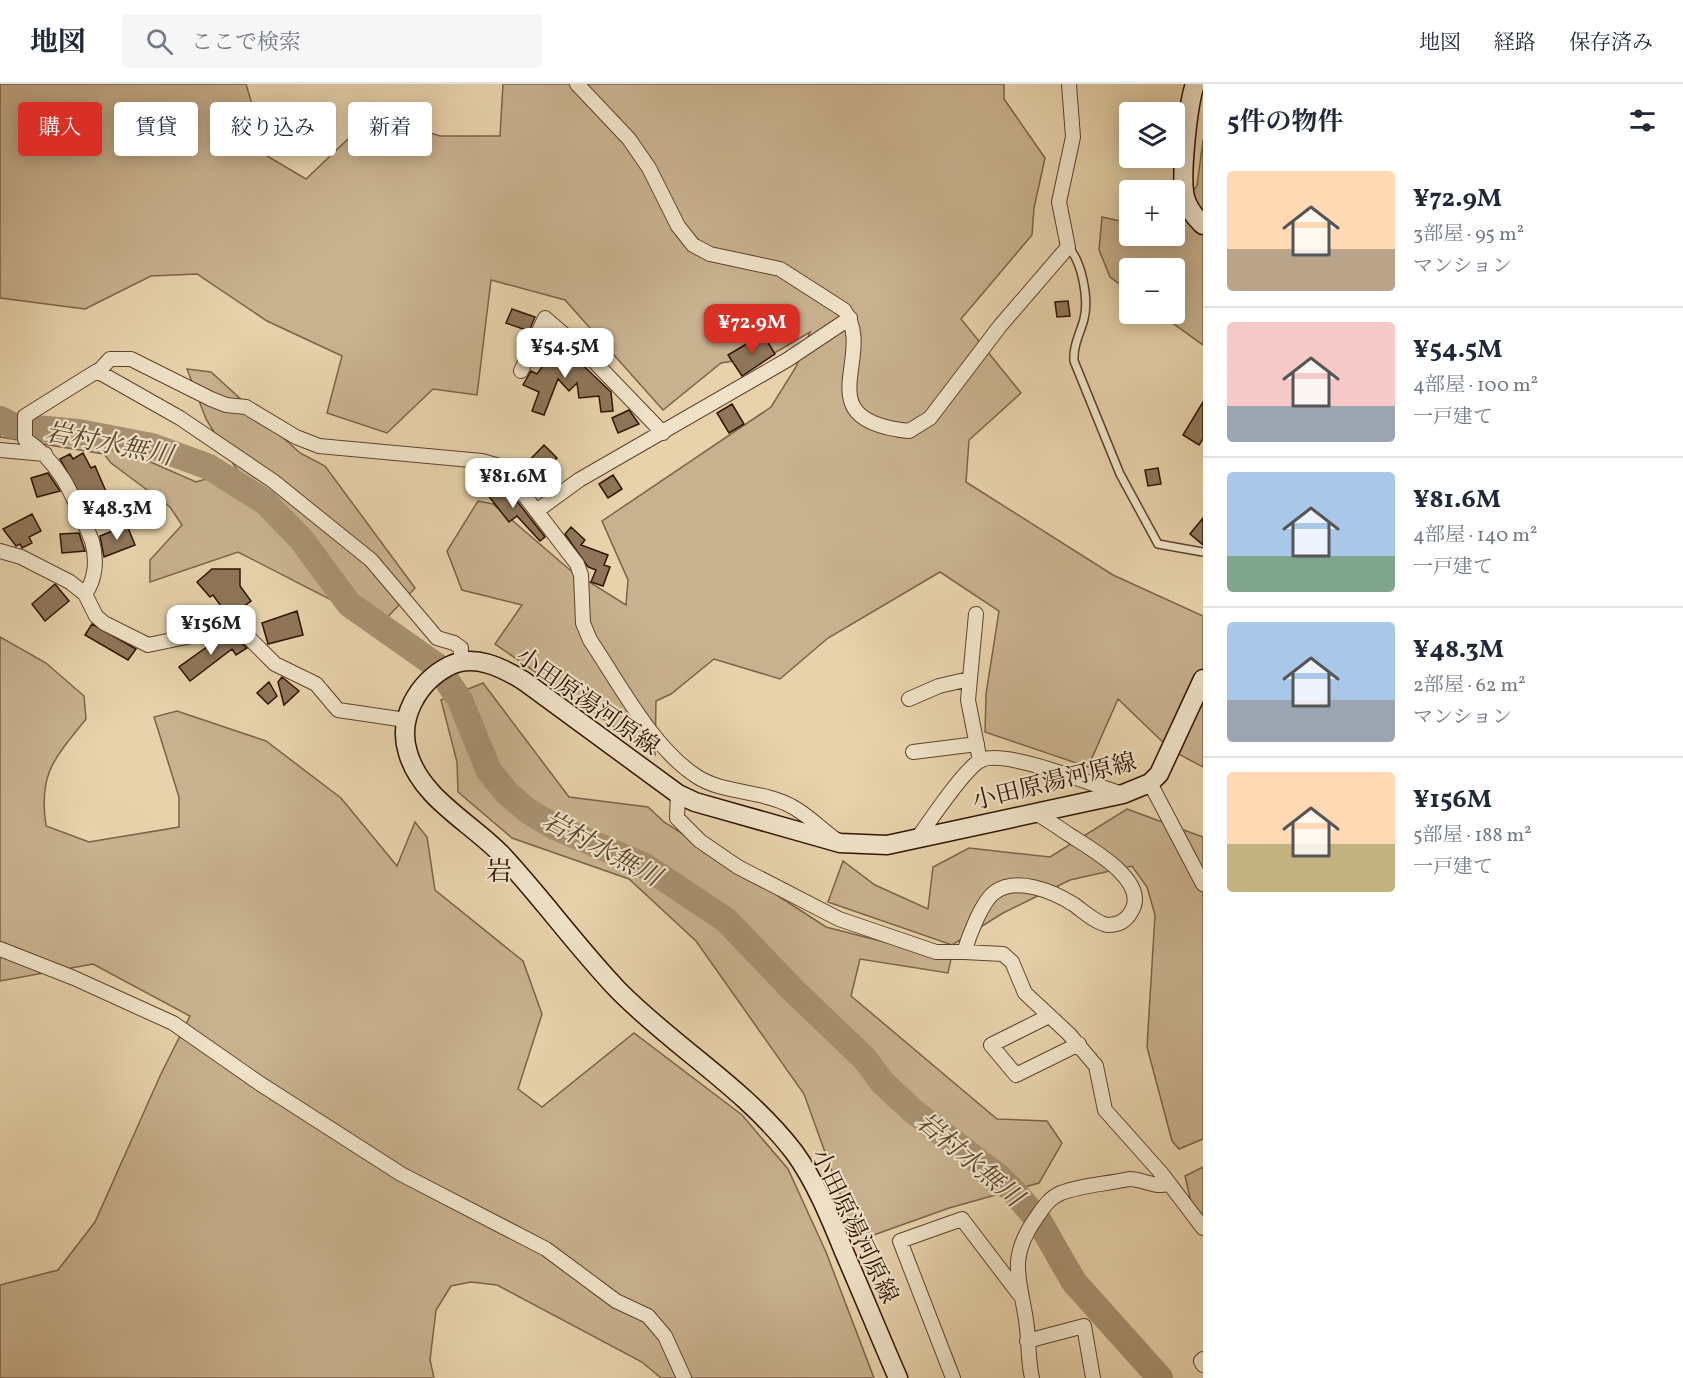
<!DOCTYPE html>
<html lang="ja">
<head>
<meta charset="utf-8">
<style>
  body { margin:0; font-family:Vollkorn,"Noto Serif JP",serif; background:#f6f6f7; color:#1f2937; height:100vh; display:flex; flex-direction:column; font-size:22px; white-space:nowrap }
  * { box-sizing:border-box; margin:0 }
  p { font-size:20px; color:#747a83 }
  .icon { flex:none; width:33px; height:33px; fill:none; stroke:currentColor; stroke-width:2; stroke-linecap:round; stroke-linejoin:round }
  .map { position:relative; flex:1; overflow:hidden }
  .panel { display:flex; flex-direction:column; background:#fff; width:480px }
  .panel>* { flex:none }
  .hud { position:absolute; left:18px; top:18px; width:570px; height:54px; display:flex; gap:12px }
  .controls { position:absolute; left:1119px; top:18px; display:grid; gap:12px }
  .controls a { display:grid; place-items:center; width:66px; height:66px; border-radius:6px; background:#fff; box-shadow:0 3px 15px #0003; font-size:30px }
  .price { position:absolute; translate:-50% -51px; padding:0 14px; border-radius:12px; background:#fff; color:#222; font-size:20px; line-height:39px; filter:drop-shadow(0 2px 3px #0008) }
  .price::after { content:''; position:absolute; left:50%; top:36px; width:18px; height:14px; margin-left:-9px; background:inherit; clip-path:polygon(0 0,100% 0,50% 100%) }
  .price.active { background:#d93025; color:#fff }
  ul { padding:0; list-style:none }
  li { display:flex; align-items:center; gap:18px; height:150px; padding:0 24px }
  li+li { border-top:2px solid #e0e1e3 }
  li span { display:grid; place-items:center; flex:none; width:168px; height:120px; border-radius:6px; color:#555 }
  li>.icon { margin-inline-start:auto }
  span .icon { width:72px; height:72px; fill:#fffc; stroke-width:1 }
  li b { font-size:26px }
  h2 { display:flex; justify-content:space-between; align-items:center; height:72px; padding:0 24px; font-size:26px }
  .tag { padding:0 21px; border-radius:6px; background:#fff; box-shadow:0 3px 15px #0003; font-size:21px; line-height:54px }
  .tag.active { background:#d93025; color:#fff }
  header { display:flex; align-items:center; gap:36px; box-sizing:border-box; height:84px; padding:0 30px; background:#fff; border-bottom:2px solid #e0e1e3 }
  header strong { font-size:28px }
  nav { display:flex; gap:33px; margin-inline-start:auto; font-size:21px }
  .search { width:420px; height:54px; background:#f6f6f7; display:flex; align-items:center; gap:15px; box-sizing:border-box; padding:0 21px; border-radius:6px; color:#747a83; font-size:22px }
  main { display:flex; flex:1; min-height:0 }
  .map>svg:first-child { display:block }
</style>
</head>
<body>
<header>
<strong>地図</strong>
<div class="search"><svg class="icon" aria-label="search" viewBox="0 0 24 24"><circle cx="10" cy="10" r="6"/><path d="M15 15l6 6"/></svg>ここで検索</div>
<nav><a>地図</a><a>経路</a><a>保存済み</a></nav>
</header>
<main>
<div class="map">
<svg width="1203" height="1294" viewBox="0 0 1203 1294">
  <rect width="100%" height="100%" fill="#e7d2ab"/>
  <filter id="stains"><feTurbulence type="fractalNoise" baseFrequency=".00333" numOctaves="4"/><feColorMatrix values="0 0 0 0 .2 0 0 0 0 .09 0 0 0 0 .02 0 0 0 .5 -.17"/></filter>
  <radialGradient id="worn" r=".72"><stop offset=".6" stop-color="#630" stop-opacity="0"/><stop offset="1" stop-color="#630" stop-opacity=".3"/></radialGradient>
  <path fill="#c8b18e" stroke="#7c6247" stroke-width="1.5" d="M0 0H246L267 72 306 95 373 31 440 52H500L503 0H1004V15L1045 74 1034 124 1032 151 961 235 1021 309 969 356 966 398 1113 491 1203 532V683L1171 666 1118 615 1088 683 985 648 986 610 999 527 940 488 828 554 780 595 714 575 671 610 656 617 655 671 495 560 522 521 462 506 447 467 478 417 493 420 570 486 626 521 628 496 602 437 771 323 796 283 810 248 771 271 721 279 663 326 565 216 491 196 477 311 433 305 387 349 327 329 342 272 267 237 197 190 151 192 85 225 0 214Z
    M1203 56V261L1160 230H1174V184H1130L1129 207 1110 193 1099 166 1102 133 1129 139 1130 152H1174L1175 126 1197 102Z
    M187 285 211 288 300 369 325 382 415 504 380 541 238 468 150 498V476L182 441 170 423 111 379 104 370 0 353V343L121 365 196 398 237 386 206 335Z
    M0 553 46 579 84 612 86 635C55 674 38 689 46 742L89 758 179 743V713L154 633 177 627 266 657 341 714 397 782 415 738 427 753 435 806 523 877 542 930 518 1005 542 1023 634 949 742 1031 788 1085 826 1168 874 1294H661L642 1278 497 1201 471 1198 451 1202 436 1226 430 1276 434 1294H0V1201L58 1186 95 1138 160 992 190 932 93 880 0 897Z
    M483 599 569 713 648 723 664 738 826 843 951 875 948 889 860 875 851 912 997 1035 1047 1037 1062 1059 1039 1099 949 1124 857 1157 804 1010 696 857 629 795 512 754 458 708 457 678 441 616Z
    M1127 725 1203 753V1055L1179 1065 1172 1057 1147 963 1155 831 1147 803 1132 782 1070 796 1003 829 952 861 828 818 843 777 875 801 928 825 933 783 969 764 1050 773Z
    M1203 1083V1133L1191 1118 1185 1092Z"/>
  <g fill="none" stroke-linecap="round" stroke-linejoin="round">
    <path stroke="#a89171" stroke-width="26" d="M0 335 14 342 79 348 152 362 209 383 265 418 301 455 349 520 437 582 460 616 489 687 507 709 528 727 555 743 645 782 726 836 793 906 865 975 882 998 913 1027 998 1092 1016 1110 1039 1137 1074 1198 1160 1294"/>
  </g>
  <path fill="#8f7659" stroke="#2f1200" stroke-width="1.5" d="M1068 217 1070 232 1057 233 1055 218Z
    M512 225 535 233 529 247 506 239Z
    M550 250 611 308 613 327 601 328 599 312 579 314 577 299 569 307 558 295 544 331 532 327 539 308 523 301 531 287 537 290 553 268 543 260Z
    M763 250 775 270 742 292 728 271Z
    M1203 318V355L1199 361 1183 351Z
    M732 320 744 340 729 349 717 329Z
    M629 326 639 340 618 349 612 334Z
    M544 361 557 374 535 396 522 384Z
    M83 369 91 384 95 382 108 412 86 421 60 375 70 370 73 375Z
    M1158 384 1161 400 1148 402 1145 386Z
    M48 389 60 407 37 413 31 394Z
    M613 391 622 405 608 414 599 400Z
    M502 398 545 453 540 457 517 432 509 438 487 410Z
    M32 430 41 447 29 453 32 459 22 464 20 460 16 462 3 445Z
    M1203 434V461L1190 450Z
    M127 441 135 461 104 473 100 452Z
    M571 443 585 456 581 461 608 471 604 481 610 483 603 502 591 498 596 486 588 483 565 450Z
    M79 449 85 467 62 469 60 450Z
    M212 485H240V502L251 517 229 533 213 511 210 513 197 498Z
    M55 500 69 517 45 537 32 520Z
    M297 527 303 551 268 560 262 539Z
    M92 540 136 565 128 576 85 551Z
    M230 553 238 556 247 564 236 571 232 565 190 597 179 583 208 562 206 558Z
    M282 593 299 607 284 621 278 598Z
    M269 598 277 612 268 620 257 609Z"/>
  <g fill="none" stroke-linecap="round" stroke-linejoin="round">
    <g stroke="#5d422b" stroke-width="10">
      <path id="service" d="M1068 163C1082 177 1089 215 1084 235 1080 250 1073 261 1074 277L1120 390 1158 460 1203 468"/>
    </g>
    <g stroke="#5d422b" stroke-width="16">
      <path id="minor" d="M577 0 629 55 649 84 678 142 693 161 710 170 780 185 844 226C878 272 803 336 909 347L930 334 1000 242 1068 163 1059 118 1073 53 1069 0
        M521 287 545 234 587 270 663 349
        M98 288 110 275H131L211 315 226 321 246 323 296 353 319 362 482 377 499 382 508 390 577 480 581 491 583 539 590 556C619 599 652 663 696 692 723 710 762 706 791 722 807 730 821 745 835 755
        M0 366 45 370
        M538 426 579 396 787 276 850 234
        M0 467 21 473 70 498 85 510 96 532 104 539 148 561 230 544 243 548 275 580 316 600 338 626 406 636
        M85 510C96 495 97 475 92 457 74 415 64 382 25 355V332L97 287 180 334 273 397 371 476 437 554 454 559 461 564V579
        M976 530 968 616 980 677
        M909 615 939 602 969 595
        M913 668 977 660
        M1150 699 1203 800
        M678 710 677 734 700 757 738 783 839 835 936 868H964
        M1037 730C1048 736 1058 743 1068 750 1088 763 1151 797 1131 828 1126 837 1118 841 1108 841 1097 840 1082 826 1073 820 1054 808 1017 792 995 808 982 817 969 852 964 868L1003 870 1012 878 1025 909 1069 950 1096 982 1105 1026 1162 1090 1203 1144
        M917 755C929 738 965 684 981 676 1006 665 1093 701 1123 710
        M0 865 74 894 173 939 259 999 401 1090 546 1165 616 1217 648 1232 665 1252 684 1294
        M1049 932 991 961 1016 991 1079 960
        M1027 1257 1084 1242 1093 1294
        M1203 1275 1201 1277 1203 1281
        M953 1294 900 1157 962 1135 1019 1210
        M1032 1294C1028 1277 1029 1261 1027 1244 1022 1198 1005 1178 1036 1134 1043 1124 1049 1114 1061 1109 1082 1101 1107 1100 1129 1095 1143 1095 1154 1104 1167 1100"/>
    </g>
    <g stroke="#2f1200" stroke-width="21">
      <path id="secondary" d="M1195 0C1188 20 1180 93 1185 113 1188 125 1195 133 1203 141
        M898 1294C880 1253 863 1211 845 1170 831 1136 816 1098 794 1068 745 1004 674 963 618 906 577 863 542 814 501 770 470 738 421 714 408 669 397 634 418 598 449 582 474 569 503 584 524 597L678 710 695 718 840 759 887 761 1123 710 1150 699 1159 690 1203 595"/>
    </g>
    <use href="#service" stroke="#efe2c8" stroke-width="7"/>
    <use href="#minor" stroke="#efe2c8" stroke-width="14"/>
    <use href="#secondary" stroke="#efe2c8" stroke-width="18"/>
  </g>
  <g text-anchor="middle" stroke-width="4.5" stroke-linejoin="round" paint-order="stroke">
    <g font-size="24" fill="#2f1200" stroke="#efe2c8">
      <text transform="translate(588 617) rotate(35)" y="8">小田原湯河原線</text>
      <text transform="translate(1054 697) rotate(-14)" y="8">小田原湯河原線</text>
      <text transform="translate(855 1142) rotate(64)" y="8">小田原湯河原線</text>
    </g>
    <g font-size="26" font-style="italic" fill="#5f452d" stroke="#efe2c8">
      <text transform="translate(109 359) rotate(11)" y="9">岩村水無川</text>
      <text transform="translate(602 764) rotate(28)" y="9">岩村水無川</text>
      <text transform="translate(970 1075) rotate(40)" y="9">岩村水無川</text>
    </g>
    <g font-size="26" fill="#2f1200" stroke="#efe2c8">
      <text x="499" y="796">岩</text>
    </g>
  </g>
  <rect width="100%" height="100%" filter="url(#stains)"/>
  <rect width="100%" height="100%" fill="url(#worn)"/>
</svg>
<div class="controls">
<a><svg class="icon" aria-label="layers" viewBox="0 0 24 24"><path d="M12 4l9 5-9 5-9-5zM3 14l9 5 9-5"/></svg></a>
<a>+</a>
<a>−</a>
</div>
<b class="price active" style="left:752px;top:271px">¥72.9M</b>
<b class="price" style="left:565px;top:295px">¥54.5M</b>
<b class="price" style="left:513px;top:425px">¥81.6M</b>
<b class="price" style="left:117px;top:457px">¥48.3M</b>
<b class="price" style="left:211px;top:572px">¥156M</b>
<div class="hud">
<a class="tag active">購入</a>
<a class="tag">賃貸</a>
<a class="tag">絞り込み</a>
<a class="tag">新着</a>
</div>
</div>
<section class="panel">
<h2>5件の物件<svg class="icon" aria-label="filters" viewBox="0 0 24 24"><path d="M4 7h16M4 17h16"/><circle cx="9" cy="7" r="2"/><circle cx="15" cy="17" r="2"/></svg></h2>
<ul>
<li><span style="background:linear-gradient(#ffd9b3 65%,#b9a48a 0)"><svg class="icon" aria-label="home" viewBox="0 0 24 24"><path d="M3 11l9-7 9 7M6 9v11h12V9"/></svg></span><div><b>¥72.9M</b><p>3部屋 · 95 m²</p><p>マンション</p></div></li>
<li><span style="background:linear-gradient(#f6c9c9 70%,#9aa5b1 0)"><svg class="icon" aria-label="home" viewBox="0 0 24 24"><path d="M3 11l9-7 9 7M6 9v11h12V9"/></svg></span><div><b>¥54.5M</b><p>4部屋 · 100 m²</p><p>一戸建て</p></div></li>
<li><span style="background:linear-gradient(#a9c7e8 70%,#7fa58c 0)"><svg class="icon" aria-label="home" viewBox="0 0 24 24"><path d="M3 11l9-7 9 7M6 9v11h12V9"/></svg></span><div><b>¥81.6M</b><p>4部屋 · 140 m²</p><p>一戸建て</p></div></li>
<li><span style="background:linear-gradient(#a9c7e8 65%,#9aa5b1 0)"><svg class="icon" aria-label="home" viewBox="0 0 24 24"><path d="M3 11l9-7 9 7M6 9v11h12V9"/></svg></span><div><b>¥48.3M</b><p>2部屋 · 62 m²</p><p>マンション</p></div></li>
<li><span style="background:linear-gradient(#ffd9b3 60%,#c2b280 0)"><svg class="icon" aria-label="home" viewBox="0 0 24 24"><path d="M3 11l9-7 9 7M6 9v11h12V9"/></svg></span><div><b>¥156M</b><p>5部屋 · 188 m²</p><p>一戸建て</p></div></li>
</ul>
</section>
</main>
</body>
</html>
